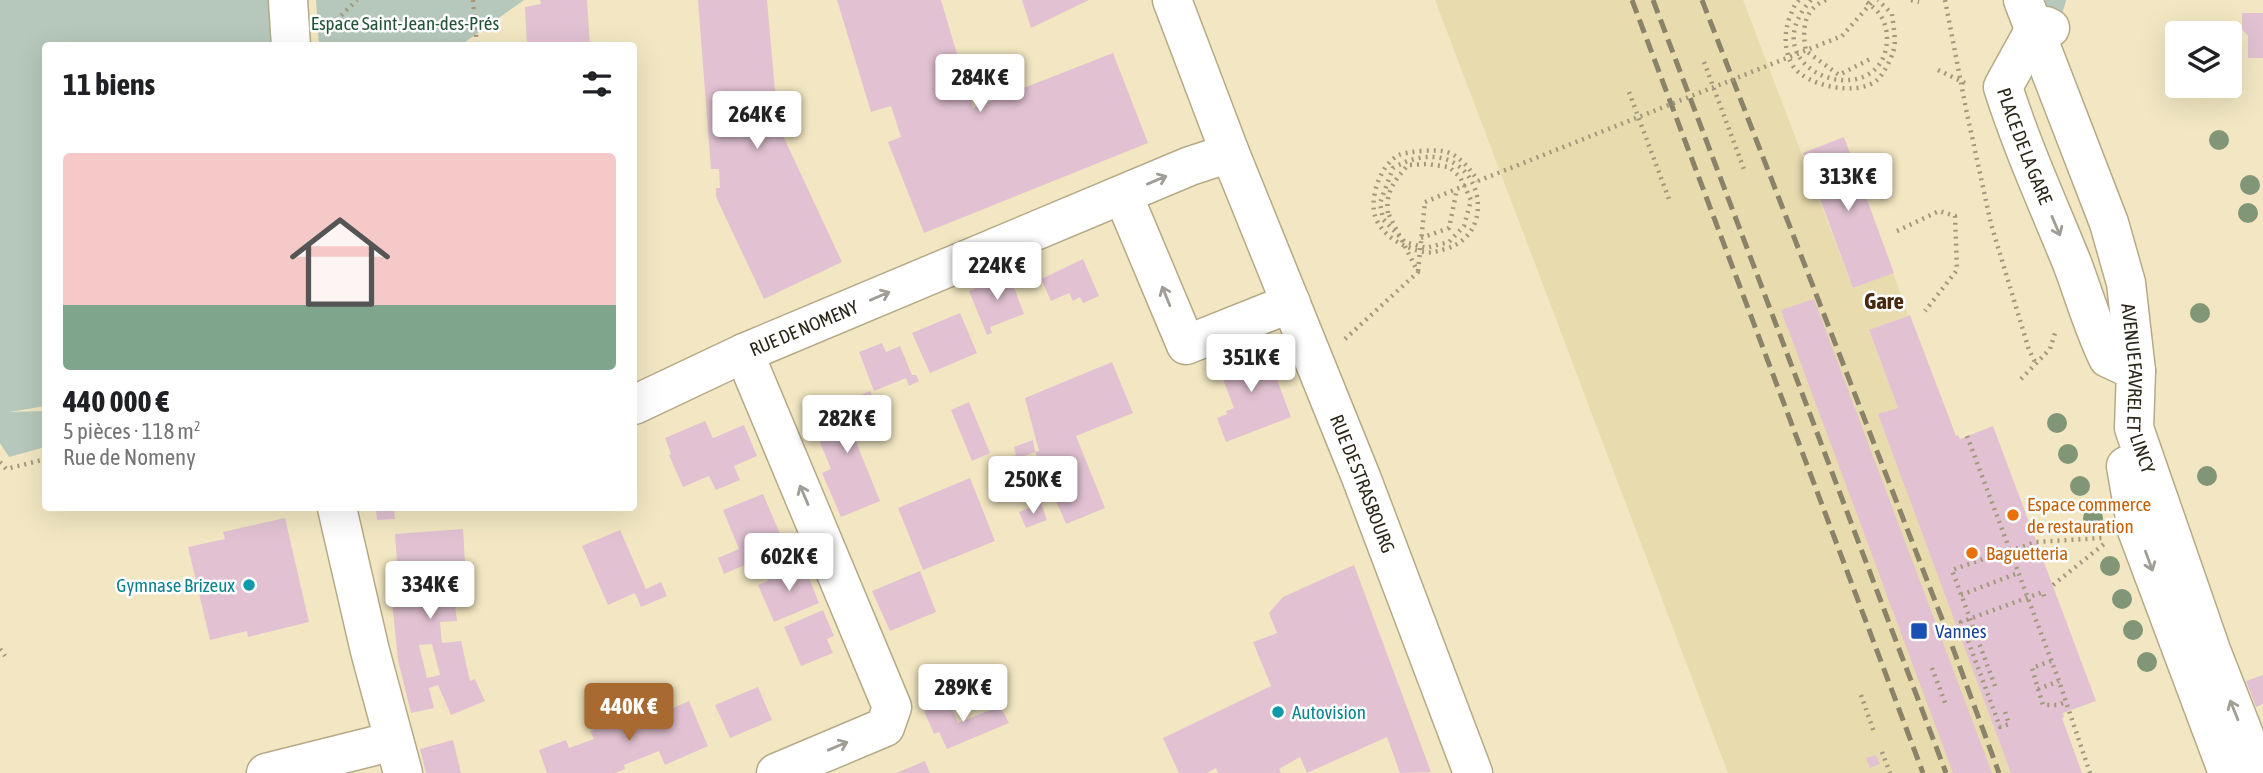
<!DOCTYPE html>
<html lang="fr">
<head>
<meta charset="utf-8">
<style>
  body { margin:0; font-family:"Asap Condensed",sans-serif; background:#f2f2f2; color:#202124; height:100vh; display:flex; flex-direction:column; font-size:26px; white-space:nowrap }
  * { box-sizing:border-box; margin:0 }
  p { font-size:23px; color:#757577 }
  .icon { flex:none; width:38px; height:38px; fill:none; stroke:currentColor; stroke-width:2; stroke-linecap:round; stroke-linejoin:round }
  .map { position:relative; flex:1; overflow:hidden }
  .sheet { position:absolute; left:42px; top:42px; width:595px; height:469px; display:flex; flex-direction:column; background:#fff; border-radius:7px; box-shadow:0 7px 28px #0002 }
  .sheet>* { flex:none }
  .buttons { position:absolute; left:2165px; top:21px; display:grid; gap:14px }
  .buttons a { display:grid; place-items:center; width:77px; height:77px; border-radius:7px; background:#fff; box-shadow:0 7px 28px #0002; font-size:35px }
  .price { position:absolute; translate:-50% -60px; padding:0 16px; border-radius:7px; background:#fff; color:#222; font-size:23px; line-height:46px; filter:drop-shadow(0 2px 4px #0008) }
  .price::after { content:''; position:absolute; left:50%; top:42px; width:21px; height:16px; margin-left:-10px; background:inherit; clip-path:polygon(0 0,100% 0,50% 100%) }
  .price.current { background:#a96a32; color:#fff }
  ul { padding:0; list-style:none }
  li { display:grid; align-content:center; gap:14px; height:371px; padding:0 21px }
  li span { display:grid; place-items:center; height:217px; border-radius:7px; color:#555 }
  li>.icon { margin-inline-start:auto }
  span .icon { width:126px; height:126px; fill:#fffc; stroke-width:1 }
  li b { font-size:30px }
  h2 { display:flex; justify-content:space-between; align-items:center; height:84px; padding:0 21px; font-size:30px }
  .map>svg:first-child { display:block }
</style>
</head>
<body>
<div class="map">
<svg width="2263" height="773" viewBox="0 0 2263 773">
  <rect width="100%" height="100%" fill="#f2e7c2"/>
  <path fill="#e8dbae" d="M1435 0H1743L1853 288 1893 273 1908 315 1869 331 2037 773H1728Z"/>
  <path fill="#b5c8bb" d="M0 0H268L272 45 46 46 45 406 10 412 45 411V447L9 457 0 443Z
    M316 0H524L461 45 319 46Z
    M2035 0H2066V1L2062 14 2047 12Z"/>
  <path fill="#e2c2d2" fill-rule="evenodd" d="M540 0H587L590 46H527L525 7 541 4Z
    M698 0H767L778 125 842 262 764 299 716 197V188H720L719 169H711Z
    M837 0H941L973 108 1113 53 1148 143 924 233 888 142 901 137 891 106 871 112Z
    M1022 0H1089L1031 28Z
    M2242 13H2263V58H2248V36L2242 29Z
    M1844 137 1894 273 1853 288 1803 153Z
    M1083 259 1099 296 1083 303 1080 297 1073 301 1069 293 1051 301 1041 279Z
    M1009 274 1024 314 990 327 992 333 987 335 969 291Z
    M1814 299 1992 773H1953L1781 310Z
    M960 313 977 353 930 373 912 333Z
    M1910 315 1956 436 1958 435 1960 439 1993 426 2096 701 2063 713 2064 717 2062 718 2082 773H2011L1878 414 1898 408 1869 330Z
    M882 343 886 352 900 346 912 375H916L919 381 909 386 906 378 874 391 859 352Z
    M1264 345 1291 417 1226 442 1217 418 1227 414 1226 411 1234 408 1216 361Z
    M1112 362 1133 413 1076 436 1105 508 1066 524 1035 452 1012 461 1011 457 1016 455 1014 447 1033 440 1035 452 1039 451 1025 398Z
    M870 391 879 411 853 422 850 416 846 417 880 501 841 517 822 473 831 469 815 430 827 425 821 411Z
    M969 402 990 453 972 461 951 410Z
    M705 421 713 438 744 425 757 456 734 466 740 480 716 490 709 476 683 487 669 455 671 454 665 438Z
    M970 478 995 541 923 570 898 508Z
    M763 494 787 550 774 556 768 555 724 574 718 558 739 549 723 510Z
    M1041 503 1047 520 1026 528 1019 512Z
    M394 508 395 519 377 520 376 509Z
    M285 518 309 622 248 637 247 631 210 640 188 547 225 539 223 532Z
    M463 529 465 563H474V567L446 572 447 588H453L457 621 440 622 442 643 461 641 470 681 475 679 485 701 451 715 438 685 429 688 434 708 411 713 398 660 390 582 440 573V571L398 575 395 534ZM432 644 440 675 427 678 419 645Z
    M620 530 646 589 661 582 667 596 641 607 635 593 608 605 582 546Z
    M803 563 819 603 774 622 758 585 768 581 767 578Z
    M1354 565 1431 772 1400 773 1387 737 1307 773 1300 757 1279 769 1281 773H1218L1216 768 1207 773H1179L1163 738 1271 686 1253 642 1277 633 1269 613 1283 597Z
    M920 571 936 612 890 631 872 591Z
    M823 610 834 636 827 639 833 653 801 666 784 627Z
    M2263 675V704L2256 707 2246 681Z
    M758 687 772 720 730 738 715 705Z
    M949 700 958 723 1000 706 1009 723 947 749 939 732 934 734 924 711Z
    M689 701 708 746 665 765 659 751 624 765 625 769 615 773H547L539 750 566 740 569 748 594 739 590 731 641 708 646 720Z
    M453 740 461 773H426L420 749Z
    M1876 755 1880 764 1870 768 1866 758Z
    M925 761 930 773H896Z"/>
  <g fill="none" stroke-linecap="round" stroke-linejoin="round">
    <g stroke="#b5aa87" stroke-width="41">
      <g id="minor">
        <path d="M288 0 291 46"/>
        <path id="s1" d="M1172 0 1230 153 1361 477 1473 773"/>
        <path id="s2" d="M2023 0 2109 223 2126 283 2136 371 2134 428 2212 653 2259 773"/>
        <path id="s3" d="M2050 28 2046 26 2035 29 2003 87C2022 147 2048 204 2072 263 2084 295 2093 327 2108 358L2136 371"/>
        <path d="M1123 195 1186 345 1291 303"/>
        <path d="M634 405 744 353"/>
        <path d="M2126 466 2137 530 2228 773"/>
        <path d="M337 508 370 651 403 773"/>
        <path d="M266 773 394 741"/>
        <path id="s4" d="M776 773 885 727 892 707 744 353 1190 166 1230 153"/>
      </g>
    </g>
    <path stroke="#a2997d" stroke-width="4.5" stroke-dasharray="2 5" stroke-linecap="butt" d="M473 0 477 46
      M1799 0C1793 6 1792 12 1789 19 1784 35 1784 51 1793 66 1806 86 1858 97 1877 80 1883 75 1891 59 1893 52 1897 42 1893 25 1892 14L1878 0
      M1826 0C1803 9 1802 30 1806 51L1839 75 1872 58
      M1911 0 1919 2
      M1945 0 1966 109 1991 224 2029 350 2036 364
      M326 30 357 0
      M1842 36 1874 0
      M1704 62 1745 172
      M1938 70 1969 85
      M1629 92 1670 202
      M1897 231 1939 211 1955 216 1957 270 1925 311
      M1421 238 1449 228 1457 189
      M1418 271 1425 202
      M1345 339 1418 272 1388 213
      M2021 379 2050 349 2056 330
      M1967 436 2059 681 2090 773
      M0 462 6 469 46 459
      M2010 551 2036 542 2102 538
      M2053 585 2104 544
      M1961 595 2018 573
      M0 649 5 656
      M2051 661 2032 668 2038 689 2059 681
      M1932 668 1946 705
      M1995 686 1952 570 2009 550
      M2038 689 2043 705H2058L2066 702
      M1861 695 1874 732
      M2005 712 2009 724 2000 727 1961 622 2043 592 2045 600
      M1882 752 1890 773"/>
    <use href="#minor" stroke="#fff" stroke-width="38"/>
    <path stroke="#8a8269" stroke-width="5" stroke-dasharray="14 7" stroke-linecap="butt" d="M1632 0 1923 773
      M1653 0 1946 773
      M1702 0 1944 624 1999 773"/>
    <path stroke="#a2997d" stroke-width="4.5" stroke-dasharray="2 5" stroke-linecap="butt" d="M1811 0C1746 73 1885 117 1887 39 1887 20 1878 9 1863 0
      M1478 181 1842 36
      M1425 202 1466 185
      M1388 213C1385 192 1395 180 1408 165L1427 164 1449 167 1460 177 1471 200 1464 226 1449 242 1426 248 1405 242 1383 219 1380 203 1393 168C1475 122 1508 232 1445 249 1435 252 1429 254 1419 251 1402 246 1386 238 1377 221 1367 202 1380 164 1399 155 1408 151 1438 149 1447 152 1461 157 1470 169 1478 181"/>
  </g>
  <g fill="#819676">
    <circle cx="2219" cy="140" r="10"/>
    <circle cx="2250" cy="185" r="10"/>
    <circle cx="2248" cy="213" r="10"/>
    <circle cx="2200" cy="313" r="10"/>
    <circle cx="2057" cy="423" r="10"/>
    <circle cx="2068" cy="454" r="10"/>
    <circle cx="2207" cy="476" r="10"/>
    <circle cx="2080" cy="486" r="10"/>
    <circle cx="2093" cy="518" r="10"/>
    <circle cx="2110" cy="566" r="10"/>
    <circle cx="2122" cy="599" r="10"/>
    <circle cx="2133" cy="630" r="10"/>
    <circle cx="2147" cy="662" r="10"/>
  </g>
  <defs><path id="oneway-shaft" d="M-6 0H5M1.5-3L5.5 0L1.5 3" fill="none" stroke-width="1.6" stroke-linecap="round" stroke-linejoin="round" transform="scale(1.75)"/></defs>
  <g stroke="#a09d97">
    <use href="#oneway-shaft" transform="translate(1157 180) rotate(-23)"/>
    <use href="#oneway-shaft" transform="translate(2056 226) rotate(67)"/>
    <use href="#oneway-shaft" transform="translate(880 296) rotate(-23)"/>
    <use href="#oneway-shaft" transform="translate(1166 296) rotate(-112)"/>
    <use href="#oneway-shaft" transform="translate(804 495) rotate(-113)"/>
    <use href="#oneway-shaft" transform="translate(2149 561) rotate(70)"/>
    <use href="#oneway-shaft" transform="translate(2234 710) rotate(-112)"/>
    <use href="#oneway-shaft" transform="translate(838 746) rotate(-23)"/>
  </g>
  <g fill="#e8710a" stroke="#fff" stroke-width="2.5">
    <circle cx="2013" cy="515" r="7"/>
    <circle cx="1972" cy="553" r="7"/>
  </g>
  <g fill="#0f9aa8" stroke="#fff" stroke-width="2.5">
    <circle cx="249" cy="585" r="7"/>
    <circle cx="1278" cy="712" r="7"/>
  </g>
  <rect fill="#1a4fb4" stroke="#fff" stroke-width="2.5" x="1910" y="622" width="18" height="18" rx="3.5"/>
  <g text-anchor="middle" stroke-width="5" stroke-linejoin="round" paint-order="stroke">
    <g font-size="19" fill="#245438" stroke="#fff">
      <text x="405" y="30">Espace Saint-Jean-des-Prés</text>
    </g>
    <g font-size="19" fill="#2b2618" stroke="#fff">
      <text dy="7" stroke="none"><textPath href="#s3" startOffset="145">PLACE DE LA GARE</textPath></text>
      <text dy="7" stroke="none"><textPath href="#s4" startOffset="588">RUE DE NOMENY</textPath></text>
      <text dy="7" stroke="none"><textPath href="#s2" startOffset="408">AVENUE FAVREL ET LINCY</textPath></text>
      <text dy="7" stroke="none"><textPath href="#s1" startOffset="520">RUE DE STRASBOURG</textPath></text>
    </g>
    <g font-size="19" fill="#c56008" stroke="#fff" text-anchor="start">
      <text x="2027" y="511">Espace commerce<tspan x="2027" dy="22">de restauration</tspan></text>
      <text x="1986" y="560">Baguetteria</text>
    </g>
    <g font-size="19" fill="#0d838f" stroke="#fff" text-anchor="end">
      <text x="235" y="592">Gymnase Brizeux</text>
      <text x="1292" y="719" text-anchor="start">Autovision</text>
    </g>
    <g font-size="19" fill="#164399" stroke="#fff" text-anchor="start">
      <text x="1935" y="638">Vannes</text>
    </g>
    <g font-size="23" font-weight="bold" fill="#47290e" stroke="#fff">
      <text x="1884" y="309">Gare</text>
    </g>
  </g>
</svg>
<div class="buttons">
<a><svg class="icon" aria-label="layers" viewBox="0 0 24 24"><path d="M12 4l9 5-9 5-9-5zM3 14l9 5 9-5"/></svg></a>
</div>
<b class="price" style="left:980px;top:114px">284K €</b>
<b class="price" style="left:757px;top:151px">264K €</b>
<b class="price" style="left:1848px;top:213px">313K €</b>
<b class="price" style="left:997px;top:302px">224K €</b>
<b class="price" style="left:1251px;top:394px">351K €</b>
<b class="price" style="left:847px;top:455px">282K €</b>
<b class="price" style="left:1033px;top:516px">250K €</b>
<b class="price" style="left:789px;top:593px">602K €</b>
<b class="price" style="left:430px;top:621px">334K €</b>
<b class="price" style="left:963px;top:724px">289K €</b>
<b class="price current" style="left:629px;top:743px">440K €</b>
<section class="sheet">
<h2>11 biens<svg class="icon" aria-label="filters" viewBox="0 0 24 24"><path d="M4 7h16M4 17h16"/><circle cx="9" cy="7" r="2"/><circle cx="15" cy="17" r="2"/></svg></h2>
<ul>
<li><span style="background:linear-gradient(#f6c9c9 70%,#7fa58c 0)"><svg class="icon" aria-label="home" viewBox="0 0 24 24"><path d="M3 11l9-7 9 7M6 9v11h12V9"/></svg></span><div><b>440 000 €</b><p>5 pièces · 118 m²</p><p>Rue de Nomeny</p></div></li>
</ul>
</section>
</div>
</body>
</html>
